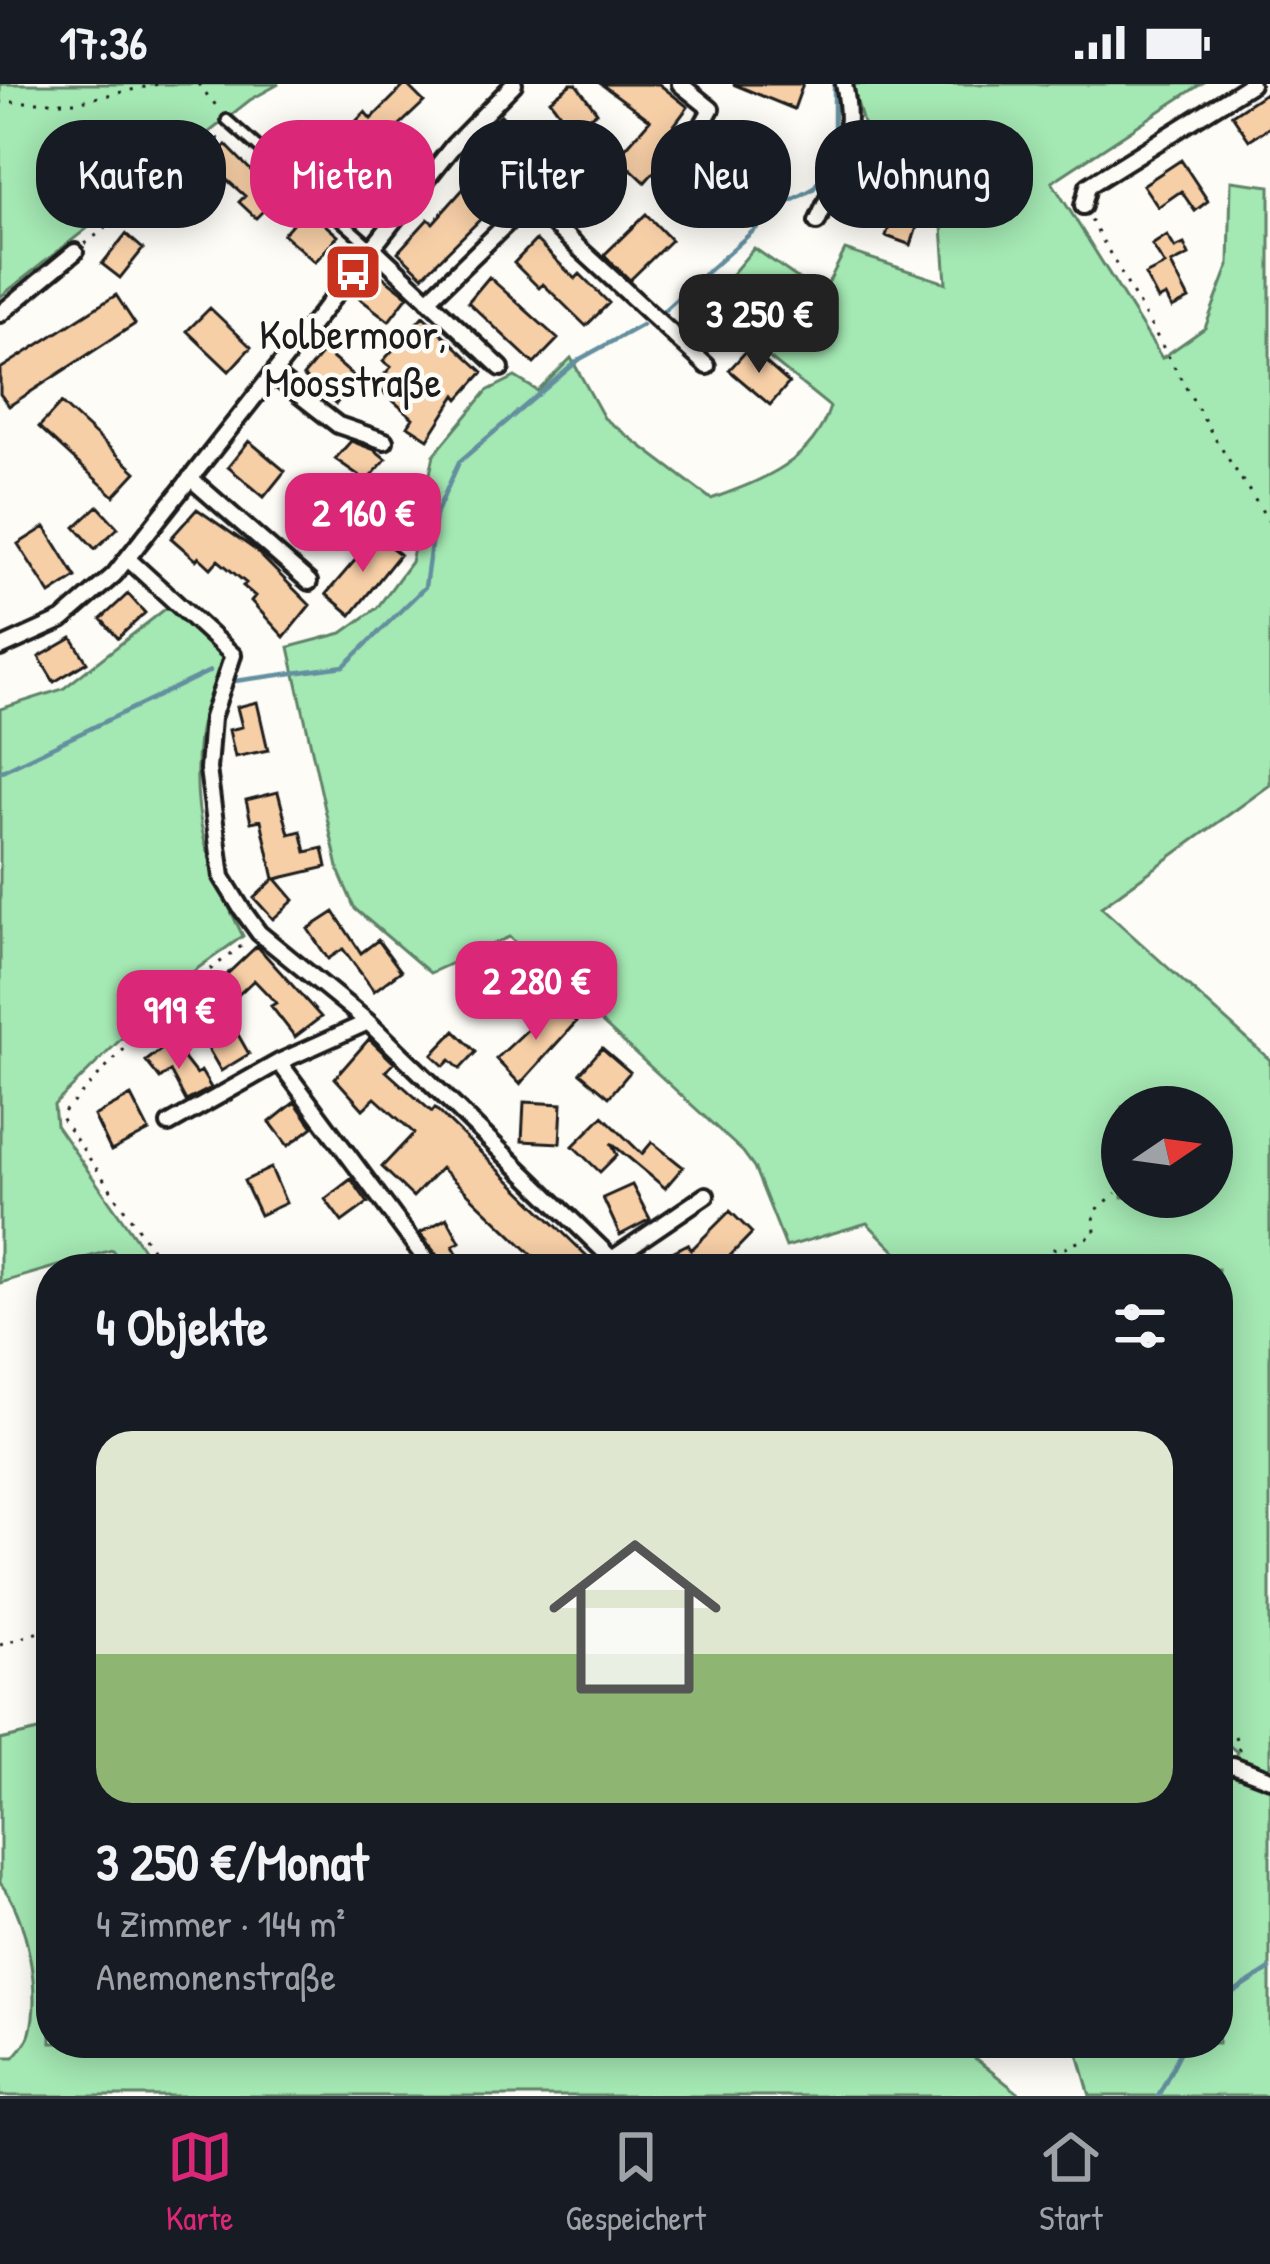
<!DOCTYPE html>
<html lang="de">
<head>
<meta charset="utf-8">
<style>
  body { margin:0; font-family:"Patrick Hand",sans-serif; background:#20242c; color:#f1f3f6; height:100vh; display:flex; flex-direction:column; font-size:45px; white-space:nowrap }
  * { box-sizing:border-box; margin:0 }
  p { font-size:39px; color:#9ea1a6 }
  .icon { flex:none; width:66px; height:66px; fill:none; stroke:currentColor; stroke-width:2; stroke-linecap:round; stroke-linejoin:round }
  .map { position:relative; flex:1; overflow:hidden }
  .side { position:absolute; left:36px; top:1170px; width:1197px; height:804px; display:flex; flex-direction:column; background:#171b24; border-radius:48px; box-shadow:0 6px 30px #0003 }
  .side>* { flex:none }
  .banner { position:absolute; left:36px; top:36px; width:1200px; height:108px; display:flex; gap:24px }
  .needle { width:78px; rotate:77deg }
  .tools { position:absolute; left:1101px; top:1002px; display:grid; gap:24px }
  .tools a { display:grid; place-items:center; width:132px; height:132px; border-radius:50%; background:#171b24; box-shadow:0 6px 30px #0003; font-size:60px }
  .price { position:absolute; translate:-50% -102px; padding:0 27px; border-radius:24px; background:#db2777; color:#fff; font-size:39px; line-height:78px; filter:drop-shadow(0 3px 6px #0008) }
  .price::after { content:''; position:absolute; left:50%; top:72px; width:36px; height:27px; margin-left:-18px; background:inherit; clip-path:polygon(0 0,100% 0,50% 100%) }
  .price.on { background:#222; color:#fff }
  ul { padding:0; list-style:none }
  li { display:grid; align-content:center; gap:24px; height:636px; padding:0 60px }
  li span { display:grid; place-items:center; height:372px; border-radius:36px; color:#555 }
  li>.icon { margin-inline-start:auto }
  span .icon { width:216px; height:216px; fill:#fffc; stroke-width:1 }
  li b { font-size:51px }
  h2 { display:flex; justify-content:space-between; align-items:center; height:144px; padding:0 60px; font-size:51px }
  .chip { padding:0 42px; border-radius:48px; background:#171b24; box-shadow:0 6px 30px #0003; font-size:42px; line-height:108px }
  .chip.on { background:#db2777; color:#fff }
  .status { display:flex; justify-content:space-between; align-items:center; height:84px; padding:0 60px; background:#171b24; direction:ltr }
  .status svg { height:33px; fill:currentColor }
  .tabs { display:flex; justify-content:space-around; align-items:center; height:168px; border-top:3px solid #363941; background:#171b24; font-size:33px; color:#9ea1a6 }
  .tabs a { display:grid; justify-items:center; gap:6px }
  .tabs .on { color:#db2777 }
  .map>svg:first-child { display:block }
</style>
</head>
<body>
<div class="status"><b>17:36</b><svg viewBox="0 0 49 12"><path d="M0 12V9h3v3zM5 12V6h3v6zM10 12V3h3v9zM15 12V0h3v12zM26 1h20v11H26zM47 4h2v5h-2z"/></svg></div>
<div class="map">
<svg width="1270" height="2012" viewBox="0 0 1270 2012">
  <rect width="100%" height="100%" fill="#fdfcf7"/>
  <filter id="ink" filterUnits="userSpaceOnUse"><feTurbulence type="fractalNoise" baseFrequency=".00833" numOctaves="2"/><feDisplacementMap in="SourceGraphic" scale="24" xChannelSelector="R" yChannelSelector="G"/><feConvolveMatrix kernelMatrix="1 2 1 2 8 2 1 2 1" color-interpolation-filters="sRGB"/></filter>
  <g filter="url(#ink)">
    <path fill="#a4e8b3" stroke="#608268" stroke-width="3" fill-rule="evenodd" d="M0 0H279L250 16 0 213Z
      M852 0H1201L1052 98 1162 274 1205 244 1229 181 1231 97 1270 102V701L1101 823 1270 976V2012H1090L1075 1959H1218V1697L1228 1691 1237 1668 1218 1652V1185H913L867 1139 786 1163 754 1083 743 1068 509 853 430 889 355 825 339 788 289 563 342 549 377 524 411 478 434 371 487 307 515 293 538 307 571 274 604 334 711 415C762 396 812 379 830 323L705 222 754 164 822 211 845 166 946 199 938 86 873 75ZM1122 1023H1212V1113H1122Z
      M169 522 225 572C217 598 202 627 199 653 190 733 208 783 243 852L180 897 54 1021 56 1041 157 1185H127L112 1166 0 1199V625L63 605Z
      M51 1644V1959H956L1022 2012H0V1973H14C20 1966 28 1958 30 1949 41 1908 27 1831 0 1799V1656Z"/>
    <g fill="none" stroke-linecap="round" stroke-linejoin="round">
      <path stroke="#648f9f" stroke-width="4.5" d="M660 230 780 123 813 105 834 74V2
        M235 597 344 582 425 503 435 432 459 378 580 275 642 241
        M0 688 210 587
        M1218 1919 1270 1885
        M1158 2012 1185 1959"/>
    </g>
    <path fill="#f7cfa7" stroke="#1c1c1c" stroke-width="3" d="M406 0 424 18 354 84 332 62 365 28 371 35Z
      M571 0H576L597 28 572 46 550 16Z
      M601 0H659L688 23 663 56 687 78 692 71 749 115 732 139 660 81 645 98 630 84 603 119 598 115 587 130 560 109 587 79 602 91 650 36Z
      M733 0H803L794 25Z
      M1265 9 1270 17V43L1249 56 1232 31Z
      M501 31 523 53 500 77 520 96 423 192 398 168 428 135 433 139 480 86 465 72Z
      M226 61 277 113 256 134 239 118 245 112 209 80Z
      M1181 76 1208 117 1195 127 1181 107 1158 123 1143 101Z
      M871 104 924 122 911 161 886 152 891 137 863 128Z
      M306 124 338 152 315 178 283 150Z
      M646 130 671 156 630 196 604 171Z
      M126 150 143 165 120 194 102 180Z
      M1167 151 1175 164 1184 160 1189 171 1171 180 1189 215 1172 224 1166 212 1158 216 1145 191 1165 181 1152 161Z
      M536 156 575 195 580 190 609 219 586 242 543 200 539 204 514 179Z
      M378 189 408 212 389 237 359 214Z
      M489 193 558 255 534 280 468 218Z
      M116 211 135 240 9 322 0 310V285Z
      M210 224 251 263 229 287 187 247Z
      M423 232 483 288 459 315 456 311 428 355 408 342 413 334 375 301 391 283 383 277Z
      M749 264 789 299 770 321 729 286Z
      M324 267 357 295 336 320 303 292Z
      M61 319 136 388 114 412 39 343Z
      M249 357 285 387 264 413 228 383Z
      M351 357 375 366 386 375 367 397 335 375Z
      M330 410 359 434 344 452 315 429Z
      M98 422 118 444 95 465 75 443Z
      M197 425 254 465 310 521 284 553 251 517 255 512 243 502 246 499 218 476 211 484 199 473 196 476 171 454Z
      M45 443 76 493 50 510 18 460Z
      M376 452 400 470 351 531 326 510Z
      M128 510 145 529 118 554 101 535Z
      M72 554 87 578 54 598 39 573Z
      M257 618 268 666 235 673 229 646 242 643 237 623Z
      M278 708 289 750 301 747 306 768 323 764 327 783 276 795 294 816 273 835 254 814 274 795 261 736 251 738 246 716Z
      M334 828 361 869 378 856 401 887 374 907 343 865 328 875 308 845Z
      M257 862 321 933 295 953 271 922 276 919 254 896 237 912 221 896Z
      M556 919 576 938 520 1000 496 975Z
      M228 933 249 970 221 987 199 949Z
      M455 947 476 968 460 985 450 976 444 982 432 971Z
      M369 955 394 979 386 987 432 1028 435 1024 587 1172 574 1185H547L441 1084 413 1113 382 1083 414 1049 375 1014 363 1025 335 994Z
      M171 958 196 990 201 987 211 1004 186 1017 170 987 160 995 146 977Z
      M602 964 630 988 609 1013 580 989Z
      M131 1012 149 1047 111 1067 94 1032Z
      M295 1018 313 1043 288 1062 270 1038Z
      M524 1018 562 1020 560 1059 522 1057Z
      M603 1032 642 1070 652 1058 683 1083 665 1104 611 1059 617 1071 600 1088 573 1062Z
      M271 1084 286 1119 260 1131 244 1097Z
      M351 1095 368 1119 342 1138 325 1115Z
      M632 1101 650 1135 620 1151 603 1114Z
      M730 1127 752 1149 723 1179 718 1173 694 1185H638L688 1160 691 1166Z
      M447 1134 460 1158 453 1162 466 1185H439V1174L420 1149Z"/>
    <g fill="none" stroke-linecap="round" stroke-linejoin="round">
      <g stroke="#1c1c1c" stroke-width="16">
        <path id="service" d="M227 36 370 162"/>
      </g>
      <g stroke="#1c1c1c" stroke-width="22">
        <path id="minor" d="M680 0 711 25 694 56 757 102
          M1083 122 1088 102 1251 0
          M817 138C839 90 856 53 844 0
          M372 163 501 284
          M428 216 529 118 707 282
          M0 230 75 168
          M275 292 338 341 385 357
          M190 394 309 498
          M128 475 233 571 212 634 208 685 222 793 241 824 259 849 368 938 612 1175 706 1111
          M0 564 62 536 114 491 453 62 514 0
          M279 978 429 1180
          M169 1040 279 978 368 938
          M1218 1686 1233 1681 1270 1695"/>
      </g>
      <path stroke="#1c1c1c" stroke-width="3" stroke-dasharray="3 9" stroke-linecap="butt" d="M198 0 219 25
        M0 18H76L159 0
        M1091 136 1214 353 1270 439
        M85 160 223 51
        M166 1185 60 1032 174 913 248 857
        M999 1185 1012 1177 1041 1175 1051 1165 1065 1164 1095 1150 1094 1128 1116 1109
        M0 1561 51 1544
        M1235 1652 1240 1669"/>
      <use href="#service" stroke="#fdfcf7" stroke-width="8"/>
      <use href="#minor" stroke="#fdfcf7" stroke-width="14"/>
    </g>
  </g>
  <defs>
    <g id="bus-square" transform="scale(3)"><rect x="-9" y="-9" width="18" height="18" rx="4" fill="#c8321e" stroke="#fdfcf7"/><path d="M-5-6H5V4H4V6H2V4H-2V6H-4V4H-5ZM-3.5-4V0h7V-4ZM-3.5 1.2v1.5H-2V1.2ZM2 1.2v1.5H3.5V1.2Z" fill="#fff"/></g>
  </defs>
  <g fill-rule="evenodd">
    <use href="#bus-square" x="353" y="188"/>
  </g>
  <g text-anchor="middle" stroke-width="9" stroke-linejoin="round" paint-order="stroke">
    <g font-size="42" fill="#1c1c1c" stroke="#fdfcf7">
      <text x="353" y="265">Kolbermoor,<tspan x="353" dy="48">Moosstraße</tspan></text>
    </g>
  </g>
</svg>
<div class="tools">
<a><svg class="needle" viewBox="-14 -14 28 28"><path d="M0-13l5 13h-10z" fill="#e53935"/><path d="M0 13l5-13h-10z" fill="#9ea1a6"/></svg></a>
</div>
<b class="price on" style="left:759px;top:292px">3 250 €</b>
<b class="price" style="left:363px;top:491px">2 160 €</b>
<b class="price" style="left:536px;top:959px">2 280 €</b>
<b class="price" style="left:179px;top:988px">919 €</b>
<div class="banner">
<a class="chip">Kaufen</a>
<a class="chip on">Mieten</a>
<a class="chip">Filter</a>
<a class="chip">Neu</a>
<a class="chip">Wohnung</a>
</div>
<section class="side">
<h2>4 Objekte<svg class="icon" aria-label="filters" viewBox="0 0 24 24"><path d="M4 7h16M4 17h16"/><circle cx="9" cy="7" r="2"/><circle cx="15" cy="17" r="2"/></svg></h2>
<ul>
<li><span style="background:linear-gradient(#dfe7d0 60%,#8fb573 0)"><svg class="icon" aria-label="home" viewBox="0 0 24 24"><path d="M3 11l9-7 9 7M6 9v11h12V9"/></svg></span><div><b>3 250 €/Monat</b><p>4 Zimmer · 144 m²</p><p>Anemonenstraße</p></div></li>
</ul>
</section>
</div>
<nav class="tabs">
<a class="on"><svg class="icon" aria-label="map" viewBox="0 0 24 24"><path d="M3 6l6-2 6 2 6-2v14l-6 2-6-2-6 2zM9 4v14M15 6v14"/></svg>Karte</a>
<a><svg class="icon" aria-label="saved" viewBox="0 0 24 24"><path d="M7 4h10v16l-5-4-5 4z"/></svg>Gespeichert</a>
<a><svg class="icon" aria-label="home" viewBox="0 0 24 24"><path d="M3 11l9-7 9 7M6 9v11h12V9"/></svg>Start</a>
</nav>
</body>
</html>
